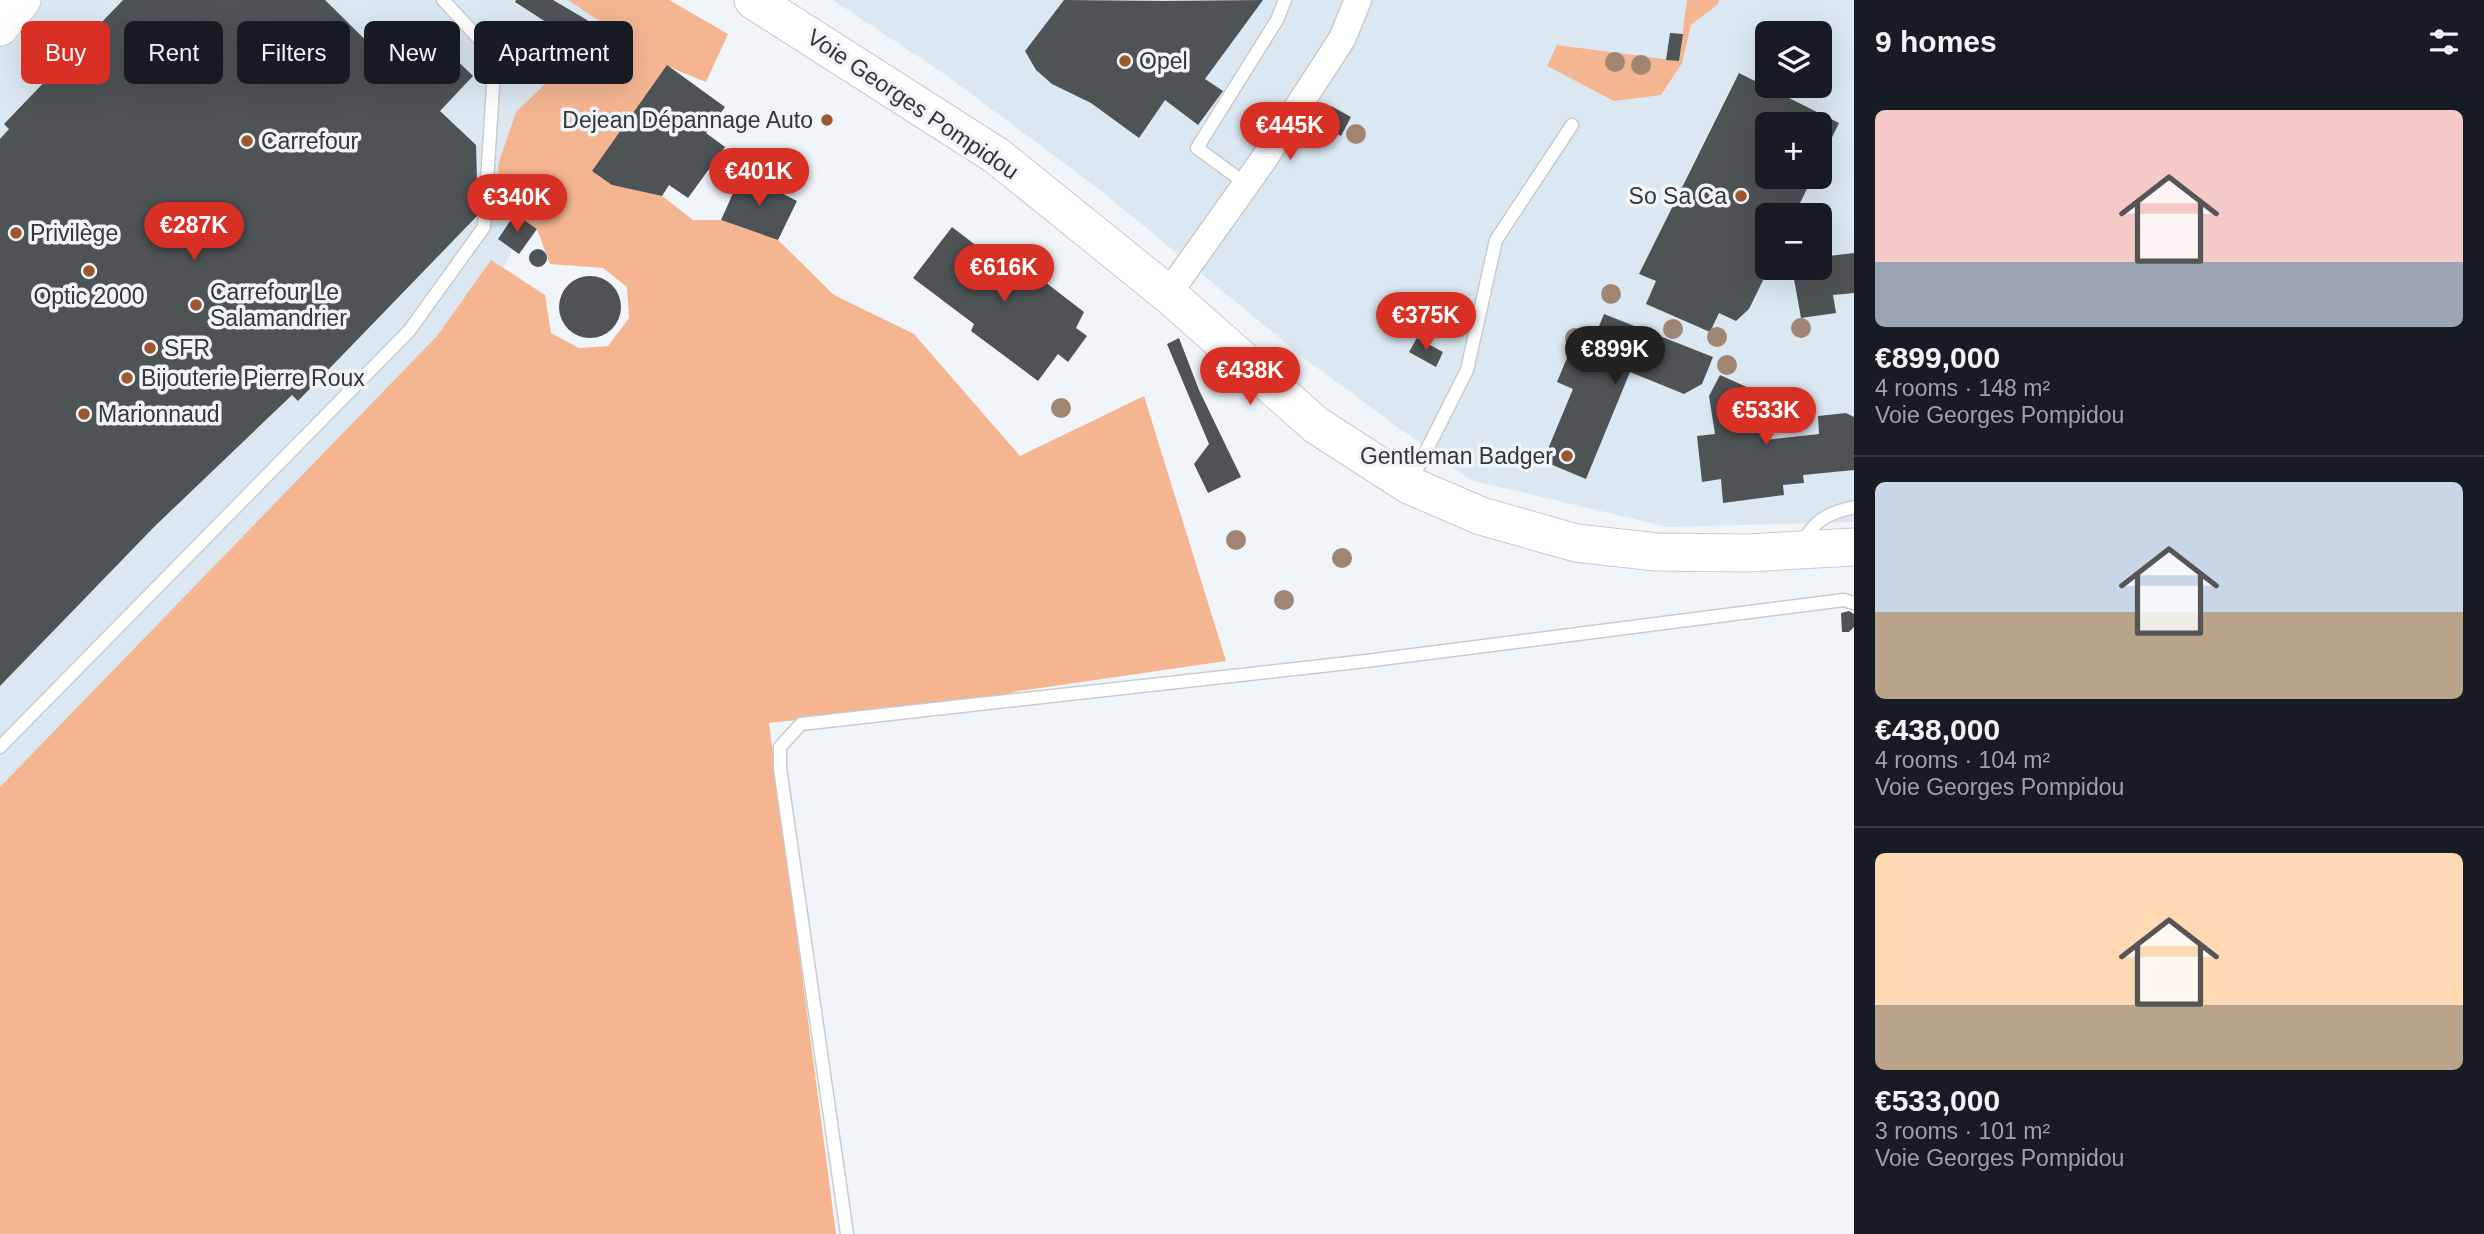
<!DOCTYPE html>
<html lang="en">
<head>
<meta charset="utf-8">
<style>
  body { margin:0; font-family:Arial,sans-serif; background:#242831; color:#f1f3f6; height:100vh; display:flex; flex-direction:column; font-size:26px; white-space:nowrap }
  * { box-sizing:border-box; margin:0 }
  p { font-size:23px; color:#9ea1a6 }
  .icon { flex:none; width:38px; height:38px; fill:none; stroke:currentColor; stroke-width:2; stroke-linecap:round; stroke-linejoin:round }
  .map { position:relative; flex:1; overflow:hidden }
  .side { display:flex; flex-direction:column; background:#171b24; width:630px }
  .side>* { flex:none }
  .banner { position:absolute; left:21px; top:21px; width:665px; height:63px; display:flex; gap:14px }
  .buttons { position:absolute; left:1755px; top:21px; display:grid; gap:14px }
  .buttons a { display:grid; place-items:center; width:77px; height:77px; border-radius:10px; background:#171b24; box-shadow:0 7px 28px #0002; font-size:35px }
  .price { position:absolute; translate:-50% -60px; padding:0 16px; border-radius:24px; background:#d93025; color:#fff; font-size:23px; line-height:46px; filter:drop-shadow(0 2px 4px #0008) }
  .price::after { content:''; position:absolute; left:50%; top:42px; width:21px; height:16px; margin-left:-10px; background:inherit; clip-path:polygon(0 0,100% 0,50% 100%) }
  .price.on { background:#222; color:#fff }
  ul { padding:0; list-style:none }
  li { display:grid; align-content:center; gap:14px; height:371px; padding:0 21px }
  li+li { border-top:2px solid #363941 }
  li span { display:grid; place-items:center; height:217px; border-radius:10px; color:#555 }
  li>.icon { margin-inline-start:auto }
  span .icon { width:126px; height:126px; fill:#fffc; stroke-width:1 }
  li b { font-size:30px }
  h2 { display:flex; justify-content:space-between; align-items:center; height:84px; padding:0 21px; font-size:30px }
  .chip { padding:0 24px; border-radius:10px; background:#171b24; box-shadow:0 7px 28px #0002; font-size:24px; line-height:63px }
  .chip.on { background:#d93025; color:#fff }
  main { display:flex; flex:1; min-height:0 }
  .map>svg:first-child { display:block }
</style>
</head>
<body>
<main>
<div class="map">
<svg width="1854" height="1234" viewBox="0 0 1854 1234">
  <rect width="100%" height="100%" fill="#eff5f9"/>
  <path fill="#dce8f1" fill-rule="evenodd" d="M0 0H640L478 317 0 836Z
    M833 0H1854V522L1668 527 1470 480 1305 359 1100 190 943 73ZM1768 33H1820V86H1768ZM1768 124H1820V177H1768ZM1768 215H1820V268H1768Z"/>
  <path fill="#f5b591" d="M568 0H669L728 34 706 82 667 66 593 171 612 185 662 196 693 220H721L778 240 834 295 914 334 1020 456 1144 396 1226 661 1019 691 980 700 769 723 836 1234H0V787L437 336 491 260 545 295 551 333 579 348 608 346 629 318 627 287 603 268 550 264 537 229 515 214 500 191 498 165 516 112 591 40 601 22Z
    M1687 0H1719L1718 4 1691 25 1682 63 1661 95 1614 101 1547 66 1557 45 1679 61Z"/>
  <path fill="#4e5356" d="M123 0H325L401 75 437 41 473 76 440 111 476 145 478 215 298 401 292 395 154 527 0 686V139L9 129 4 124Z
    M516 0H553L592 23 577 48 572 44 559 63 537 49 549 24 515 2Z
    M1064 0 1164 1 1263 0 1205 79 1223 91 1198 125 1165 100 1139 138 1091 103 1052 84 1036 70 1025 51Z
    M1670 33 1683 34 1679 61 1666 60Z
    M667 65 725 107 706 133 725 147 688 198 669 185 662 196 612 185 592 171Z
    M1739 73 1839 123 1820 162V124H1768V177H1813L1794 215H1768L1769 268 1749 309 1736 321 1719 313 1710 332 1646 304 1656 281 1639 274Z
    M1331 106 1351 117 1341 136 1321 126Z
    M742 173 797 201 778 240 721 220Z
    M515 214 537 229 519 254 498 239Z
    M952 227 1012 273 1023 265 1084 312 1076 328 1087 336 1068 362 1058 354 1038 381 971 331 974 324 913 278Z
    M529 258a9 9 0 1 1 18 0a9 9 0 1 1-18 0Z
    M1854 253V293L1833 295 1836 313 1801 318 1792 268H1820V257Z
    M559 307a31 31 0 1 1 62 0a31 31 0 1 1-62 0Z
    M1604 314 1713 357 1702 384 1684 394 1630 372 1586 479 1543 461 1573 389 1557 382 1569 353 1585 360Z
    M1179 338 1199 390 1241 477 1208 493 1194 464 1209 444 1167 344Z
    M1417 338 1443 352 1436 367 1409 352Z
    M1720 375 1760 393 1765 440 1819 434 1818 416 1846 413 1854 417V470L1803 475 1804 483 1783 485 1784 495 1723 503 1721 479 1702 482 1697 436 1715 434 1709 396Z
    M1849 611 1854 614V627L1849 632H1842L1841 613Z"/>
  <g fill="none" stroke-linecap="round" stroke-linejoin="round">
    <g stroke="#c6ccd0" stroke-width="15">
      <path id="service" d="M1246 184 1197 148 1277 20 1285 0
        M1411 481 1467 370 1496 240 1572 125
        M1801 546C1813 521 1827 513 1854 507
        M0 747 409 331 484 227 495 56 443 0
        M847 1234 780 768V747L801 724 1366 661 1844 600 1854 603"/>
    </g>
    <g stroke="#c6ccd0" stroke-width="29">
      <path id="minor" d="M1168 294 1264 159 1342 39 1358 0"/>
    </g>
    <g stroke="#c6ccd0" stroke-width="39">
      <path id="secondary" d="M753 0 997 156 1168 294 1316 425 1409 485 1481 516 1576 543 1656 552 1748 553 1854 547
        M0 27 22 0"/>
    </g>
    <use href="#service" stroke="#fff" stroke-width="12"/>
    <use href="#minor" stroke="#fff" stroke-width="26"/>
    <use href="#secondary" stroke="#fff" stroke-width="37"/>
  </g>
  <g fill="#9f8572">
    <circle cx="1615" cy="62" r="10"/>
    <circle cx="1641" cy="65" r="10"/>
    <circle cx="1356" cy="134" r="10"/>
    <circle cx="1611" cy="294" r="10"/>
    <circle cx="1801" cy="328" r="10"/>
    <circle cx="1673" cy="329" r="10"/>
    <circle cx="1717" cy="337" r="10"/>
    <circle cx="1575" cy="338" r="10"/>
    <circle cx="1727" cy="365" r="10"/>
    <circle cx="1061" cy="408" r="10"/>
    <circle cx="1236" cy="540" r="10"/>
    <circle cx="1342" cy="558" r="10"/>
    <circle cx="1284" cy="600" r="10"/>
  </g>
  <g fill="#9d572c" stroke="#eff5f9" stroke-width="2.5">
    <circle cx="1125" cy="61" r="7"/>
    <circle cx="827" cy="120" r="7"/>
    <circle cx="247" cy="141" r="7"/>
    <circle cx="1741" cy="196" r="7"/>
    <circle cx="16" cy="233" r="7"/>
    <circle cx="89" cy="271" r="7"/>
    <circle cx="196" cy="305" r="7"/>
    <circle cx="150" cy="348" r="7"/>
    <circle cx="127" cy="378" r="7"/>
    <circle cx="84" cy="414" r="7"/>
    <circle cx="1567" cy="456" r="7"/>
  </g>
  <g text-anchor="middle" stroke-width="7" stroke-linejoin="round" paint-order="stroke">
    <g font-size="23" fill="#343638" stroke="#eff5f9" text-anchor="start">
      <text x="1139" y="69">Opel</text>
      <text x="813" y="128" text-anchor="end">Dejean Dépannage Auto</text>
      <text x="261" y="149">Carrefour</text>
      <text x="1727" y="204" text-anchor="end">So Sa Ca</text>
      <text x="30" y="241">Privilège</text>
      <text x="210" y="300">Carrefour Le<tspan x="210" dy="26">Salamandrier</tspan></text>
      <text x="89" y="304" text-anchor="middle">Optic 2000</text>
      <text x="164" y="356">SFR</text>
      <text x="141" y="386">Bijouterie Pierre Roux</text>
      <text x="98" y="422">Marionnaud</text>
      <text x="1553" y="464" text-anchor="end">Gentleman Badger</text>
    </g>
    <g font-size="23" fill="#343638" stroke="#eff5f9">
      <text transform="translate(913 104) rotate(34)" y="8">Voie Georges Pompidou</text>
    </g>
  </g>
</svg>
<div class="buttons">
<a><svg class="icon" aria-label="layers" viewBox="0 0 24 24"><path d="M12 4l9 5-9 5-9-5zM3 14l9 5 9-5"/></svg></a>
<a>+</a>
<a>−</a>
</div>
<b class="price" style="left:1290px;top:162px">€445K</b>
<b class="price" style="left:759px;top:208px">€401K</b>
<b class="price" style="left:517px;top:234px">€340K</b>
<b class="price" style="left:194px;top:262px">€287K</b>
<b class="price" style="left:1004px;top:304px">€616K</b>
<b class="price" style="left:1426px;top:352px">€375K</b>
<b class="price on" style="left:1615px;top:386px">€899K</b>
<b class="price" style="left:1250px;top:407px">€438K</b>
<b class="price" style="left:1766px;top:447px">€533K</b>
<div class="banner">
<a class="chip on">Buy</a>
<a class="chip">Rent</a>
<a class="chip">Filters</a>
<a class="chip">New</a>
<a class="chip">Apartment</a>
</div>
</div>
<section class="side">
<h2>9 homes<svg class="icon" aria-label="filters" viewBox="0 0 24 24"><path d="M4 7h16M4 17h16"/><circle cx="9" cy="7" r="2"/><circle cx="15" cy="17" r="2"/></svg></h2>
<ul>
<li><span style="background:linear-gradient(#f6c9c9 70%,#9aa5b1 0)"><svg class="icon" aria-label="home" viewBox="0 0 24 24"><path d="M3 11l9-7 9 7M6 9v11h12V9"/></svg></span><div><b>€899,000</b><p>4 rooms · 148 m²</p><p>Voie Georges Pompidou</p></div></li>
<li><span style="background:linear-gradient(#c9d6e8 60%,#b9a48a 0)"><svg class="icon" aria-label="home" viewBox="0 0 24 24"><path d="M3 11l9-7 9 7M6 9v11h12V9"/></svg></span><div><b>€438,000</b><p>4 rooms · 104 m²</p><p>Voie Georges Pompidou</p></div></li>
<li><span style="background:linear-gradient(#ffd9b3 70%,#b9a48a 0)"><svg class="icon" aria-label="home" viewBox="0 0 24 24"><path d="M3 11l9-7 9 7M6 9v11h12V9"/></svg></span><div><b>€533,000</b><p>3 rooms · 101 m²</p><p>Voie Georges Pompidou</p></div></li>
</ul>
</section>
</main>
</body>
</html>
